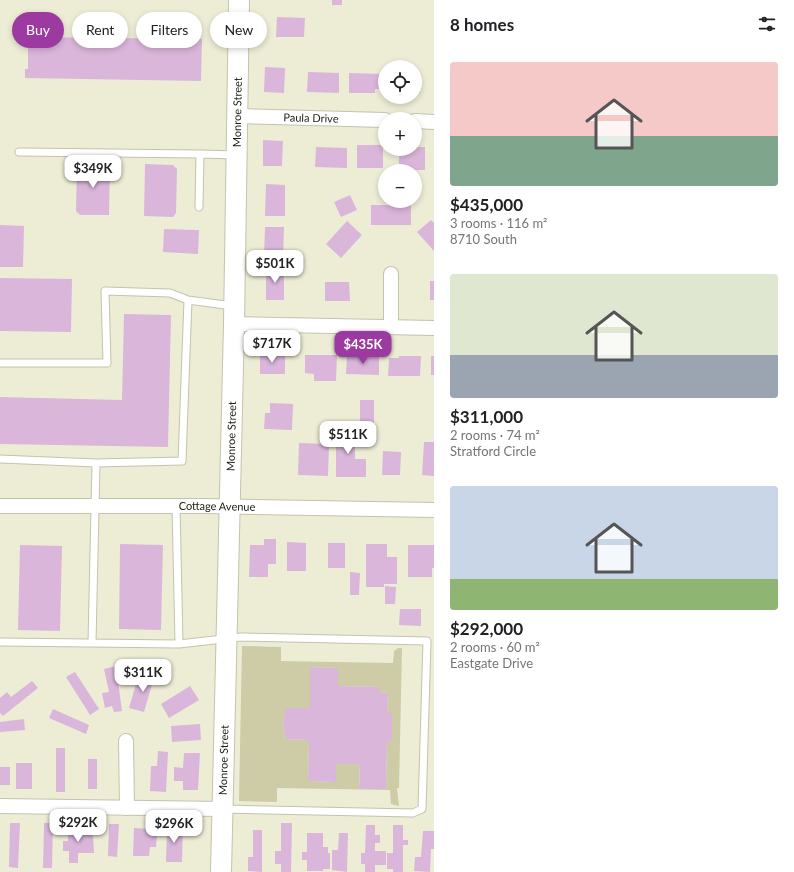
<!DOCTYPE html>
<html lang="en">
<head>
<meta charset="utf-8">
<style>
  body { margin:0; font-family:Lato,sans-serif; background:#f6f6f6; color:#202124; height:100vh; display:flex; flex-direction:column; font-size:15px; white-space:nowrap }
  * { box-sizing:border-box; margin:0 }
  p { font-size:13px; color:#757577 }
  .icon { flex:none; width:22px; height:22px; fill:none; stroke:currentColor; stroke-width:2; stroke-linecap:round; stroke-linejoin:round }
  .map { position:relative; flex:1; overflow:hidden }
  .details { display:flex; flex-direction:column; background:#fff; width:360px }
  .details>* { flex:none }
  .guide { position:absolute; left:12px; top:12px; width:362px; height:36px; display:flex; gap:8px }
  .buttons { position:absolute; left:378px; top:60px; display:grid; gap:8px }
  .buttons a { display:grid; place-items:center; width:44px; height:44px; border-radius:50%; background:#fff; box-shadow:0 2px 6px #0003; font-size:20px }
  .price { position:absolute; translate:-50% -34px; padding:0 9px; border-radius:8px; background:#fff; color:#222; font-size:13px; line-height:26px; filter:drop-shadow(0 1px 2px #0008) }
  .price::after { content:''; position:absolute; left:50%; top:24px; width:12px; height:9px; margin-left:-6px; background:inherit; clip-path:polygon(0 0,100% 0,50% 100%) }
  .price.on { background:#9c3aa2; color:#fff }
  ul { padding:0; list-style:none }
  li { display:grid; align-content:center; gap:8px; height:212px; padding:0 16px }
  li span { display:grid; place-items:center; height:124px; border-radius:4px; color:#555 }
  li>.icon { margin-inline-start:auto }
  span .icon { width:72px; height:72px; fill:#fffc; stroke-width:1 }
  li b { font-size:17px }
  h2 { display:flex; justify-content:space-between; align-items:center; height:48px; padding:0 16px; font-size:17px }
  .pill { padding:0 14px; border-radius:18px; background:#fff; box-shadow:0 2px 6px #0003; font-size:14px; line-height:36px }
  .pill.on { background:#9c3aa2; color:#fff }
  main { display:flex; flex:1; min-height:0 }
  .map>svg:first-child { display:block }
</style>
</head>
<body>
<main>
<div class="map">
<svg width="434" height="872" viewBox="0 0 434 872">
  <rect width="100%" height="100%" fill="#ededd6"/>
  <path fill="#cdcca6" fill-rule="evenodd" d="M242 646 281 647V661L393 663 394 651 398 648H402L399 788H397L399 806 391 804 390 790 277 788V802L239 801ZM310 667 338 668V686L379 687V692L388 693 387 713 392 714V741H387L386 789 359 788 360 764H336L335 782 308 781 309 740 286 739 283 723 287 708H310Z"/>
  <path fill="#dab6db" d="M332 0H342V5H332Z
    M277 17 305 18 304 37H276Z
    M28 37 202 39 201 81 25 78V69H28Z
    M265 67 285 68 284 93 264 92Z
    M308 72 339 73V93L307 92Z
    M349 73 385 74V89H375V93H349Z
    M415 74H420V93H415Z
    M263 140 283 141 282 166H263Z
    M357 145H383V168H357Z
    M316 147 347 148V168L315 167Z
    M415 147H425V170H399V149H415Z
    M82 163H110L109 215H80L76 211 77 167Z
    M145 164 173 165 177 169 176 213 173 217 144 216Z
    M266 184 285 185V216H265Z
    M350 195 357 210 341 217 334 202Z
    M371 205H411V225H371Z
    M431 220 434 223V251L417 232Z
    M347 221 362 235 341 258 326 244Z
    M0 225 24 226 23 267H0Z
    M265 227H284L283 258H264Z
    M164 229 199 230 198 254 163 252Z
    M266 269H284V300H266Z
    M0 278 72 279 71 332 0 331Z
    M430 281H434V300H430Z
    M325 282H349L350 301H325Z
    M124 314 171 315 168 447 0 444V397L122 400Z
    M260 353H285V374H260Z
    M305 355H337L336 381H314V374L305 373Z
    M347 355 379 356V375L346 374Z
    M399 356H421L420 376H388L389 358H399Z
    M431 356H434V375H431Z
    M360 400H374V428H360Z
    M270 403 293 404 292 430 264 429 265 413H270Z
    M336 426 351 427V434H355V459H366V477H336Z
    M424 442H434V476L422 475Z
    M299 443 329 444 328 476 298 475Z
    M383 451 401 452 400 475H382Z
    M264 539H276V564H268V577H249L250 545H264Z
    M287 542 306 543V571H287Z
    M328 543H345V568H328Z
    M120 544 163 545 161 630 119 629Z
    M366 544H387V557H397V584H384V587H366Z
    M20 545 62 546 60 631 18 630Z
    M408 545H434V568H432V577H408Z
    M350 572 360 573 359 595H350Z
    M385 586 396 587 395 604H385Z
    M400 609H421V626L399 625Z
    M116 666 122 711 114 712 112 706 105 708 102 693 109 692 104 669Z
    M310 667 338 668V686L379 687V692L388 693 387 713H392V741H387L386 789H359L360 764H336V782L308 781 309 740 286 739 283 723 286 708H310Z
    M148 669 156 671 144 712 129 708 136 684 143 686Z
    M75 672 99 709 90 715 66 677Z
    M32 681 38 688 3 716 0 713V698L7 692 11 697Z
    M190 686 199 700 169 718 161 704Z
    M53 709 89 725 86 734 49 718Z
    M24 719 25 730 0 732V722Z
    M200 724 201 740 172 742 171 726Z
    M56 748H65V792H56Z
    M158 751 168 752 166 792 150 791 151 766H157Z
    M184 753H200L198 790H183V781H174V767L183 768Z
    M88 759H97V789H88Z
    M16 763H32V789H16Z
    M0 767H10V785H0Z
    M10 823H20L18 868 9 867Z
    M44 823H53L52 868H43Z
    M281 823H292L291 872H281V864H275V851H281Z
    M109 824H119L117 857 108 856Z
    M68 825H85V835H93L94 853H78V863H69V851H63V841H68Z
    M366 825H375V835H380V843H375V851H386V865H375V872H365V864H361V853H365Z
    M393 825H403V840H408V845H403V872H393V869H387V853H393Z
    M167 827H183L182 862H166Z
    M134 828 150 829V834H157L156 847H150L149 856H133Z
    M253 830H262V872L248 871V857H253Z
    M423 831H434V849H431L430 872 414 871 415 857H421Z
    M307 833H323V847H328V853H330V869H323V871H307V860H302V852H307Z
    M339 833H348L347 872 332 870V850H338Z"/>
  <g fill="none" stroke-linecap="round" stroke-linejoin="round">
    <g stroke="#c3c3ae" stroke-width="9">
      <path id="lane" d="M19 152 200 154
        M199 207 200 154 236 155
        M0 363H107L105 291 170 293 188 300 233 306
        M0 459 96 463
        M176 506 179 644
        M0 642 179 644 241 637 427 641 422 809 413 813 224 809
        M92 643 96 463 182 461 188 300"/>
    </g>
    <g stroke="#c3c3ae" stroke-width="16">
      <g id="street">
        <path id="s1" d="M237 116 385 120"/>
        <path d="M415 121 434 122"/>
        <path d="M234 324 434 328"/>
        <path d="M391 327V274"/>
        <path id="s2" d="M0 506H203L434 510"/>
        <path d="M126 741 127 808"/>
        <path d="M0 806 222 809"/>
      </g>
    </g>
    <g stroke="#c3c3ae" stroke-width="22">
      <g id="secondary">
        <path id="s3" d="M221 872 234 324 239 0"/>
      </g>
    </g>
    <use href="#lane" stroke="#fff" stroke-width="7"/>
    <use href="#street" stroke="#fff" stroke-width="14"/>
    <use href="#secondary" stroke="#fff" stroke-width="20"/>
  </g>
  <g text-anchor="middle" stroke-width="4" stroke-linejoin="round" paint-order="stroke">
    <g font-size="11" fill="#1c1c14" stroke="#fafae4">
      <text dy="4" stroke="none"><textPath href="#s3" startOffset="760">Monroe Street</textPath></text>
      <text dy="4" stroke="none"><textPath href="#s1" startOffset="74">Paula Drive</textPath></text>
      <text dy="4" stroke="none"><textPath href="#s3" startOffset="436">Monroe Street</textPath></text>
      <text dy="4" stroke="none"><textPath href="#s2" startOffset="217">Cottage Avenue</textPath></text>
      <text dy="4" stroke="none"><textPath href="#s3" startOffset="112">Monroe Street</textPath></text>
    </g>
  </g>
</svg>
<div class="buttons">
<a><svg class="icon" aria-label="locate" viewBox="0 0 24 24"><circle cx="12" cy="12" r="6"/><path d="M12 2v4M12 18v4M2 12h4M18 12h4"/></svg></a>
<a>+</a>
<a>−</a>
</div>
<b class="price" style="left:93px;top:189px">$349K</b>
<b class="price" style="left:275px;top:284px">$501K</b>
<b class="price" style="left:272px;top:364px">$717K</b>
<b class="price on" style="left:363px;top:365px">$435K</b>
<b class="price" style="left:348px;top:455px">$511K</b>
<b class="price" style="left:143px;top:693px">$311K</b>
<b class="price" style="left:78px;top:843px">$292K</b>
<b class="price" style="left:174px;top:844px">$296K</b>
<div class="guide">
<a class="pill on">Buy</a>
<a class="pill">Rent</a>
<a class="pill">Filters</a>
<a class="pill">New</a>
</div>
</div>
<section class="details">
<h2>8 homes<svg class="icon" aria-label="filters" viewBox="0 0 24 24"><path d="M4 7h16M4 17h16"/><circle cx="9" cy="7" r="2"/><circle cx="15" cy="17" r="2"/></svg></h2>
<ul>
<li><span style="background:linear-gradient(#f6c9c9 60%,#7fa58c 0)"><svg class="icon" aria-label="home" viewBox="0 0 24 24"><path d="M3 11l9-7 9 7M6 9v11h12V9"/></svg></span><div><b>$435,000</b><p>3 rooms · 116 m²</p><p>8710 South</p></div></li>
<li><span style="background:linear-gradient(#dfe7d0 65%,#9aa5b1 0)"><svg class="icon" aria-label="home" viewBox="0 0 24 24"><path d="M3 11l9-7 9 7M6 9v11h12V9"/></svg></span><div><b>$311,000</b><p>2 rooms · 74 m²</p><p>Stratford Circle</p></div></li>
<li><span style="background:linear-gradient(#c9d6e8 75%,#8fb573 0)"><svg class="icon" aria-label="home" viewBox="0 0 24 24"><path d="M3 11l9-7 9 7M6 9v11h12V9"/></svg></span><div><b>$292,000</b><p>2 rooms · 60 m²</p><p>Eastgate Drive</p></div></li>
</ul>
</section>
</main>
</body>
</html>
